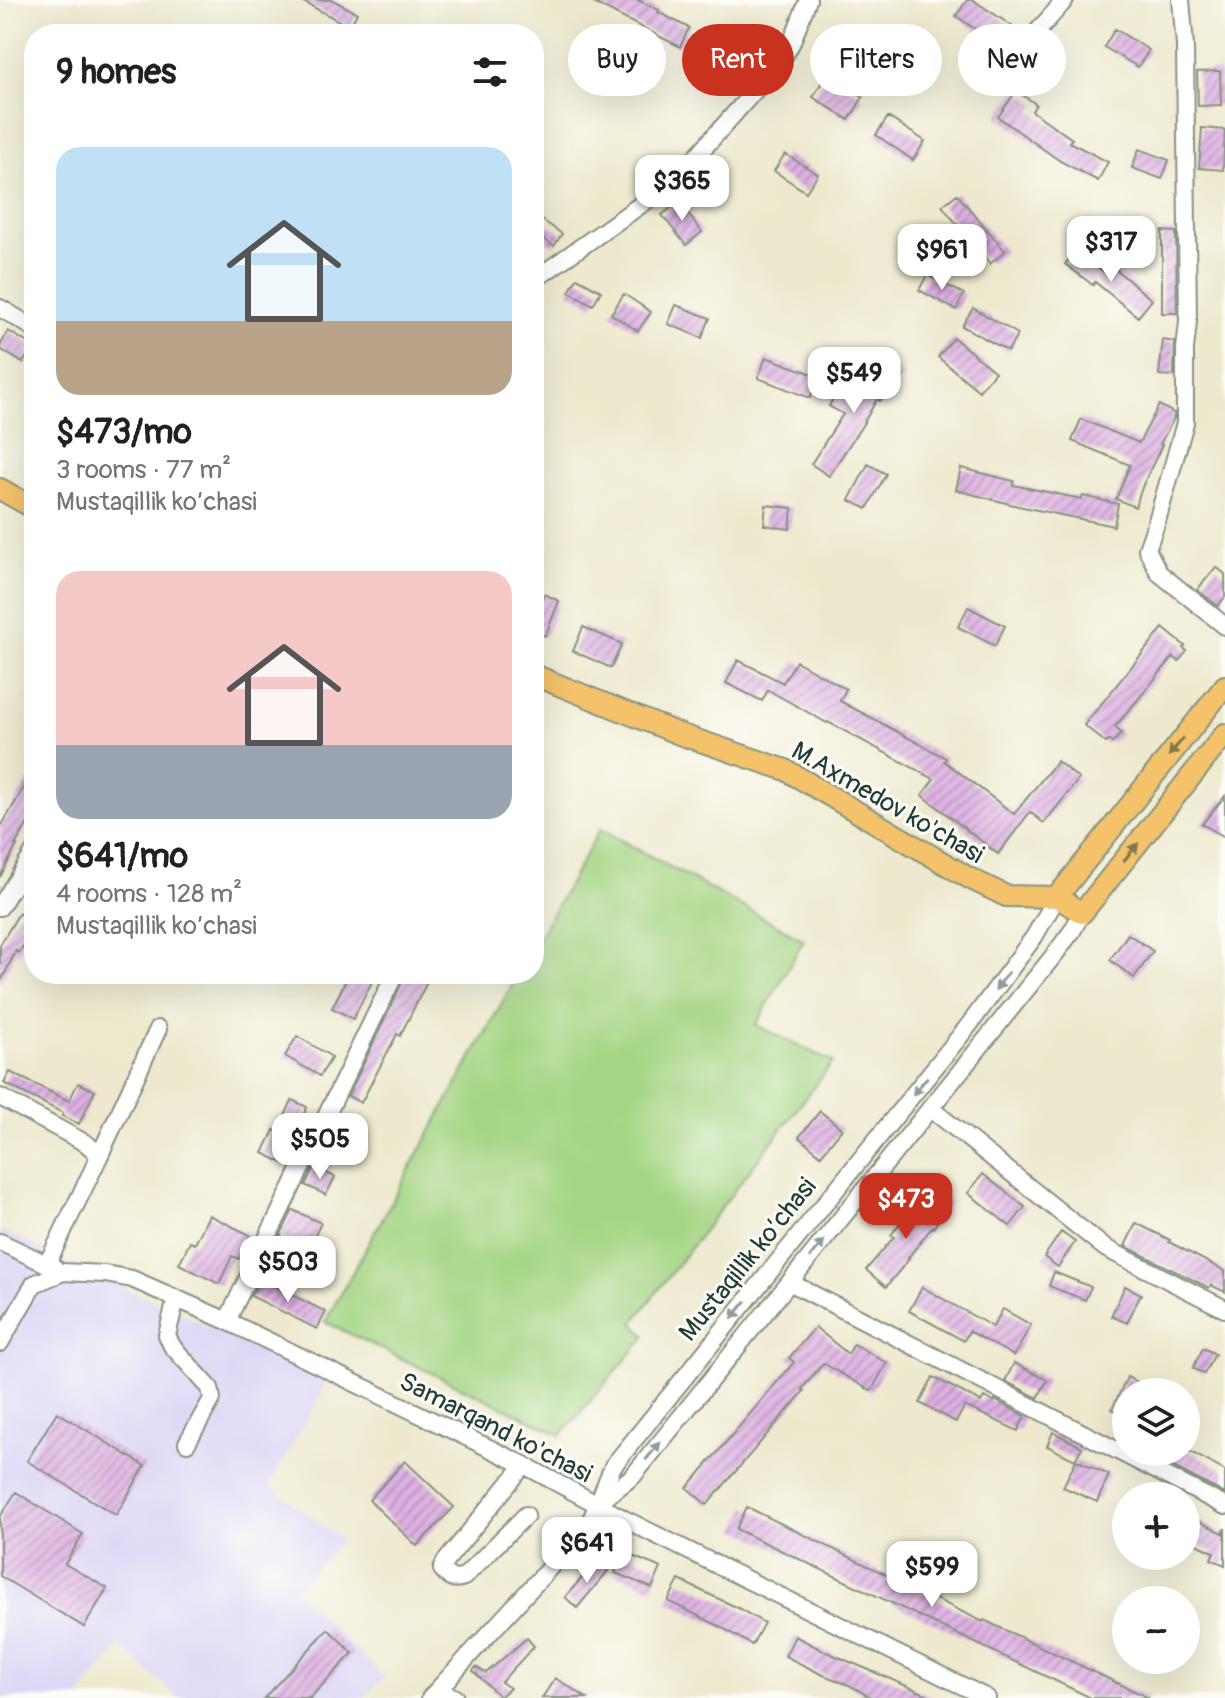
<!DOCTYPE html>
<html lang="en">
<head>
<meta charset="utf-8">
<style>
  body { margin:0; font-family:Pangolin,sans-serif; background:#f2f2f2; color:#202124; height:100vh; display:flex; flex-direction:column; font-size:30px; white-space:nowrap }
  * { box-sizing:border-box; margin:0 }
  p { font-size:26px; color:#757577 }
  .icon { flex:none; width:44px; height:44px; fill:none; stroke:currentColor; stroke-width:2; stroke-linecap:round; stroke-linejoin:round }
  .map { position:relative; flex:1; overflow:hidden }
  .details { position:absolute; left:24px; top:24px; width:520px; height:960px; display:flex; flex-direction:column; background:#fff; border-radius:32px; box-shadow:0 8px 32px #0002 }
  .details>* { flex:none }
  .hud { position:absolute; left:568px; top:24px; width:536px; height:72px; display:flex; gap:16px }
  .controls { position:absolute; left:1112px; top:1378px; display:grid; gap:16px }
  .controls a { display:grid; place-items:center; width:88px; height:88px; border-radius:50%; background:#fff; box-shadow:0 8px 32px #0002; font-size:40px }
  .price { position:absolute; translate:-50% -68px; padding:0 18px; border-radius:16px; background:#fff; color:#222; font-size:26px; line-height:52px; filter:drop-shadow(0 2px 4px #0008) }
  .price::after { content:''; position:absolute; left:50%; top:48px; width:24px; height:18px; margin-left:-12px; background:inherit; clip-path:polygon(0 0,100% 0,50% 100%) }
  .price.on { background:#c8321e; color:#fff }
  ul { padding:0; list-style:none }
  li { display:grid; align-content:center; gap:16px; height:424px; padding:0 32px }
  li span { display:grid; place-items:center; height:248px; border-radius:24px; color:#555 }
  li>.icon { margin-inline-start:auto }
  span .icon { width:144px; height:144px; fill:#fffc; stroke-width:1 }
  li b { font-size:34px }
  h2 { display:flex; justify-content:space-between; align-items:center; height:96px; padding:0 32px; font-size:34px }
  .chip { padding:0 28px; border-radius:36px; background:#fff; box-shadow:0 8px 32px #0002; font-size:28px; line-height:72px }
  .chip.on { background:#c8321e; color:#fff }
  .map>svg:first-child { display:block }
</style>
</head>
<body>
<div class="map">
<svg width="1225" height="1698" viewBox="0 0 1225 1698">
  <defs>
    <pattern id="building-hatch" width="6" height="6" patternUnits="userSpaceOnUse" patternTransform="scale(2)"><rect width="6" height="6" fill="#ddb0e2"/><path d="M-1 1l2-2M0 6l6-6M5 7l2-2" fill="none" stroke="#b390b8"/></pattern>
  </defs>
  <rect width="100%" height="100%" fill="#fdfcf7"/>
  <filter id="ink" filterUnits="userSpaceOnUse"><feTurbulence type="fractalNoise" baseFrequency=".0125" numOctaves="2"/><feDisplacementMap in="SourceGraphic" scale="16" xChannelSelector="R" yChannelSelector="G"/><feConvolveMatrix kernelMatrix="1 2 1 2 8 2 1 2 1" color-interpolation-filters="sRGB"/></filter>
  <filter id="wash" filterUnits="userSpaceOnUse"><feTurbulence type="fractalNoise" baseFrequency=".006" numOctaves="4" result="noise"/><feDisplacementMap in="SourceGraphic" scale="32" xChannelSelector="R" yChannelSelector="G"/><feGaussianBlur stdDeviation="1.8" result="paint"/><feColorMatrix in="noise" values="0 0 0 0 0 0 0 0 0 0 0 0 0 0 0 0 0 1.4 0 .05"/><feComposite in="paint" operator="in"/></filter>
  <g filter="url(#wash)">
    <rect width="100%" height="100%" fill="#eee9ce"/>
    <path fill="#dcd5f6" d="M0 1230 328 1382 269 1485 342 1540 295 1591 384 1677 364 1698H179L120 1646 78 1698H0Z"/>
    <path fill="#a5d584" stroke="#62895c" stroke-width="2" d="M600 829 804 940 756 1025 833 1062 633 1323 646 1336 561 1435 325 1322 518 974H534V946Z"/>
    <g id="blocks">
      <path fill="url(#building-hatch)" d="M300 0H333L357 13 350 27Z
        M588 0H638L659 10 658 12 689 28 680 47Z
        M967 0H973L1012 26 998 45 956 16Z
        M1115 29 1149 50 1138 67 1104 47Z
        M722 57 749 72 740 89 712 74Z
        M1220 71 1221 105 1198 106 1197 72Z
        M827 74 863 97 849 120 813 97Z
        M1016 91 1036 104 1032 111 1072 139 1069 142 1108 162 1098 181 1060 161 998 117Z
        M888 117 925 141 913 160 876 135Z
        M1202 128 1225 130 1223 170 1199 168Z
        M1139 149 1169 160 1162 179 1132 168Z
        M785 154 818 174 806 192 774 171Z
        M957 194 1005 251 990 264 942 206Z
        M679 202 702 232 686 245 662 215Z
        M534 214 562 234 554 246 534 232Z
        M1162 231 1176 232 1177 313H1162Z
        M1076 251 1109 276 1115 269 1152 300 1138 317 1095 282 1093 285 1065 264Z
        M927 275 964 294 956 310 919 290Z
        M577 278 601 291 593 305 569 292Z
        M624 294 651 312 638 331 611 314Z
        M676 305 710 318 702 338 668 324Z
        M973 308 1018 334 1008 351 962 326Z
        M8 331 33 346 23 363 0 349V346Z
        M954 338 995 372 979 391 938 357Z
        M1163 340 1175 342 1174 376 1159 375Z
        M766 357 818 376 810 398 758 378Z
        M887 361 903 376 880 401 877 399 863 424 829 476 811 464 843 414 829 406 840 385 857 394Z
        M1159 405 1174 413V418L1160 444 1162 445 1143 485 1135 507 1116 499 1130 465 1072 441 1081 419 1139 443Z
        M868 464 886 474 867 509 849 500Z
        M961 468 1014 481 1013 485 1082 499 1083 496 1118 504 1114 526 1018 506 956 490Z
        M766 505 792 508 790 529 764 525Z
        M1216 567 1225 574V597L1218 606 1197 590Z
        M544 594 559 601 545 636 534 631V618Z
        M968 607 1005 626 995 646 958 627Z
        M583 627 622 644 611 668 573 651Z
        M1163 628 1185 646 1183 648 1187 651 1179 661 1173 657 1115 727 1121 733 1112 743 1109 740 1106 743 1084 725Z
        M738 660 783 683 796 661 846 689 840 701 946 758 944 761 1014 814 1057 761 1079 779 1044 823 1030 812 998 854 922 795 934 779 828 722 827 723 768 690 762 701 726 683Z
        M34 771V813L15 845H17L0 877V828Z
        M1225 796V837L1202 824Z
        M19 913 34 922V928L19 953 16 951 0 983V945Z
        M1128 934 1153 951 1134 978 1110 960Z
        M349 974H376L353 1019 332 1008Z
        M406 974H431L400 1036 397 1034 361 1103 348 1096Z
        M297 1036 332 1057 320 1076 285 1056Z
        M10 1072 69 1101 78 1083 95 1091 79 1124 62 1116 63 1113 4 1083Z
        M292 1100 307 1107 283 1163 263 1153 274 1130 278 1132Z
        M820 1111 842 1129 821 1155 799 1137Z
        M338 1118 351 1124 338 1149 325 1143Z
        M314 1167 335 1177 326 1195 305 1185Z
        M983 1174 1025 1207 1010 1226 968 1193Z
        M935 1193 950 1203 933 1228 932 1227 908 1258 909 1259 886 1287 866 1270 894 1237 891 1235 904 1218 913 1225Z
        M293 1210 321 1223 308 1249 280 1236Z
        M209 1215 250 1235 239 1259 232 1256 219 1284 179 1264 190 1242 195 1244Z
        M1136 1223 1170 1240 1169 1242 1225 1271V1292L1211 1285 1209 1288 1125 1246Z
        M1061 1232 1075 1242 1058 1267 1044 1257Z
        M1054 1272 1091 1287 1085 1300 1049 1286Z
        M260 1279 326 1312 317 1329 251 1296Z
        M1125 1286 1141 1294 1127 1323 1111 1316Z
        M922 1287 993 1327 1003 1309 1031 1325 1014 1356 969 1331 964 1341 909 1311Z
        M815 1327 848 1354 854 1344 887 1363 871 1391 823 1363 802 1389 804 1391 707 1505 687 1488 794 1362 789 1358Z
        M1203 1348 1215 1354 1204 1374 1193 1368Z
        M1014 1363 1047 1380 1038 1398 1005 1381Z
        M933 1377 981 1402 984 1397 994 1402 995 1400 1025 1416 1018 1431 965 1406 956 1422 920 1403Z
        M1127 1377 1158 1392H1126V1416L1112 1409Z
        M57 1412 145 1466 116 1515 27 1461Z
        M1053 1432 1082 1447 1075 1460 1047 1446Z
        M1161 1452H1191L1225 1471V1494L1158 1459Z
        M1076 1460 1109 1475 1097 1502 1063 1487Z
        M405 1461 454 1507 417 1546 369 1500Z
        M16 1492 83 1534 65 1564 107 1588 84 1627 0 1576V1517Z
        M747 1507 983 1622 984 1620 1149 1698H1091L1062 1684 736 1529Z
        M1186 1515 1223 1533 1225 1528V1565L1211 1559 1214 1552 1186 1539Z
        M623 1552 661 1568 652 1588 615 1573Z
        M597 1561 608 1571 577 1608 565 1597Z
        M679 1580 738 1608 764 1623 752 1645 719 1626 668 1601Z
        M328 1629 353 1653 310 1698H264Z
        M795 1636 822 1650 935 1698H872L849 1685 821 1674 785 1656Z
        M527 1638 534 1646 501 1682 510 1688 500 1697 473 1671 476 1667 486 1673Z
        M555 1678 587 1698H542Z"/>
    </g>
  </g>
  <g filter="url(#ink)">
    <use href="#blocks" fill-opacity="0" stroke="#869381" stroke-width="2"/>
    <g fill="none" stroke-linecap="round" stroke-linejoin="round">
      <g stroke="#869381" stroke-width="20">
        <path id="minor" d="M1181 0 1185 46 1188 322 1185 349V423L1157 521 1147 549 1159 573 1225 626
          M1011 62 1065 0
          M534 280 649 199 695 158 781 61 791 44 808 0
          M0 308 34 328
          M0 907 34 852
          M0 1097 87 1144 96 1152 98 1159 47 1264
          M930 1108 1105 1248 1225 1309
          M98 1159 158 1029
          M0 1242 55 1268
          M791 1283 1225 1506
          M176 1299 167 1335 172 1346 210 1388 212 1399 187 1443
          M227 1321 395 974
          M0 1343 34 1284 63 1272 105 1274 132 1279 227 1321 524 1465 628 1521 987 1698
          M524 1465 445 1562 442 1569C449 1578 453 1581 464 1577L526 1515
          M598 1503 633 1476 1055 954 1072 931 1082 913
          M439 1689 455 1698
          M430 1698 589 1525 613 1466 969 1025 1034 937 1057 897"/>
      </g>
      <g stroke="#869381" stroke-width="24">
        <path id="major" d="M0 489 34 508
          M534 675 679 734 786 770 969 878 1006 896 1057 897 1082 913 1225 734
          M1057 897 1225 686"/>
      </g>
      <use href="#minor" stroke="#fff" stroke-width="16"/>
      <use href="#major" stroke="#f3c26a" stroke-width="20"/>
    </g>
    <defs><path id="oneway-solid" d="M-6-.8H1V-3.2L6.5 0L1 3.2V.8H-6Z" transform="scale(2)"/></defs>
    <g fill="#7e794c">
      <use href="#oneway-solid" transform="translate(1176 747) rotate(129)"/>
      <use href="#oneway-solid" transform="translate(1131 852) rotate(-51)"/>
    </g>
    <g fill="#8f9e9a">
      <use href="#oneway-solid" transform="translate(1002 981) rotate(126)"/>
      <use href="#oneway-solid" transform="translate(920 1086) rotate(129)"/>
      <use href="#oneway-solid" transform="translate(817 1249) rotate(-51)"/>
      <use href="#oneway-solid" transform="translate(739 1310) rotate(129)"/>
      <use href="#oneway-solid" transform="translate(653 1451) rotate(-51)"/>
    </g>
  </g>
  <g text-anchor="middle" stroke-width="6" stroke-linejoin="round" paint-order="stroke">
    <g font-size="26" fill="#1f3d34" stroke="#fdfcf7">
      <text transform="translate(888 802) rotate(30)" y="9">M.Axmedov ko'chasi</text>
      <text transform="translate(747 1259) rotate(-51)" y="9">Mustaqillik ko’chasi</text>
      <text transform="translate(496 1427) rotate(27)" y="9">Samarqand ko'chasi</text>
    </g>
  </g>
</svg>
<div class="controls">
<a><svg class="icon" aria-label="layers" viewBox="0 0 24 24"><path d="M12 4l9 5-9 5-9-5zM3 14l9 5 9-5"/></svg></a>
<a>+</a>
<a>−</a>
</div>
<b class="price" style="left:682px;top:223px">$365</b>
<b class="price" style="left:1111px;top:284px">$317</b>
<b class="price" style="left:942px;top:292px">$961</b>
<b class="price" style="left:854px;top:415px">$549</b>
<b class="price" style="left:320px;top:1181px">$505</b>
<b class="price on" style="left:906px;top:1241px">$473</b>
<b class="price" style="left:288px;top:1304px">$503</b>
<b class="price" style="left:587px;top:1585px">$641</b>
<b class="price" style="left:932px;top:1609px">$599</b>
<div class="hud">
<a class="chip">Buy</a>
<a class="chip on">Rent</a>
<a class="chip">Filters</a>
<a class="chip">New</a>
</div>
<section class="details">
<h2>9 homes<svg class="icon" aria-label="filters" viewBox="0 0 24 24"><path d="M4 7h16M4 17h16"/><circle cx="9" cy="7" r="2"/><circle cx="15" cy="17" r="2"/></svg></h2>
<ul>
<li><span style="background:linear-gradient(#bfe0f5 70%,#b9a48a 0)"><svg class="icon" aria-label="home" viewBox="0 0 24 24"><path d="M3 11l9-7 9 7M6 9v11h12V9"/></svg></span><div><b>$473/mo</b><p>3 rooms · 77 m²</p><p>Mustaqillik ko’chasi</p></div></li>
<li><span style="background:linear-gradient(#f6c9c9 70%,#9aa5b1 0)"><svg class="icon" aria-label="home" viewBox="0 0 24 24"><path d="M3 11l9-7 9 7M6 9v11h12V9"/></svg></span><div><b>$641/mo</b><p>4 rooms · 128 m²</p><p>Mustaqillik ko’chasi</p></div></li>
</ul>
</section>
</div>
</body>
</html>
